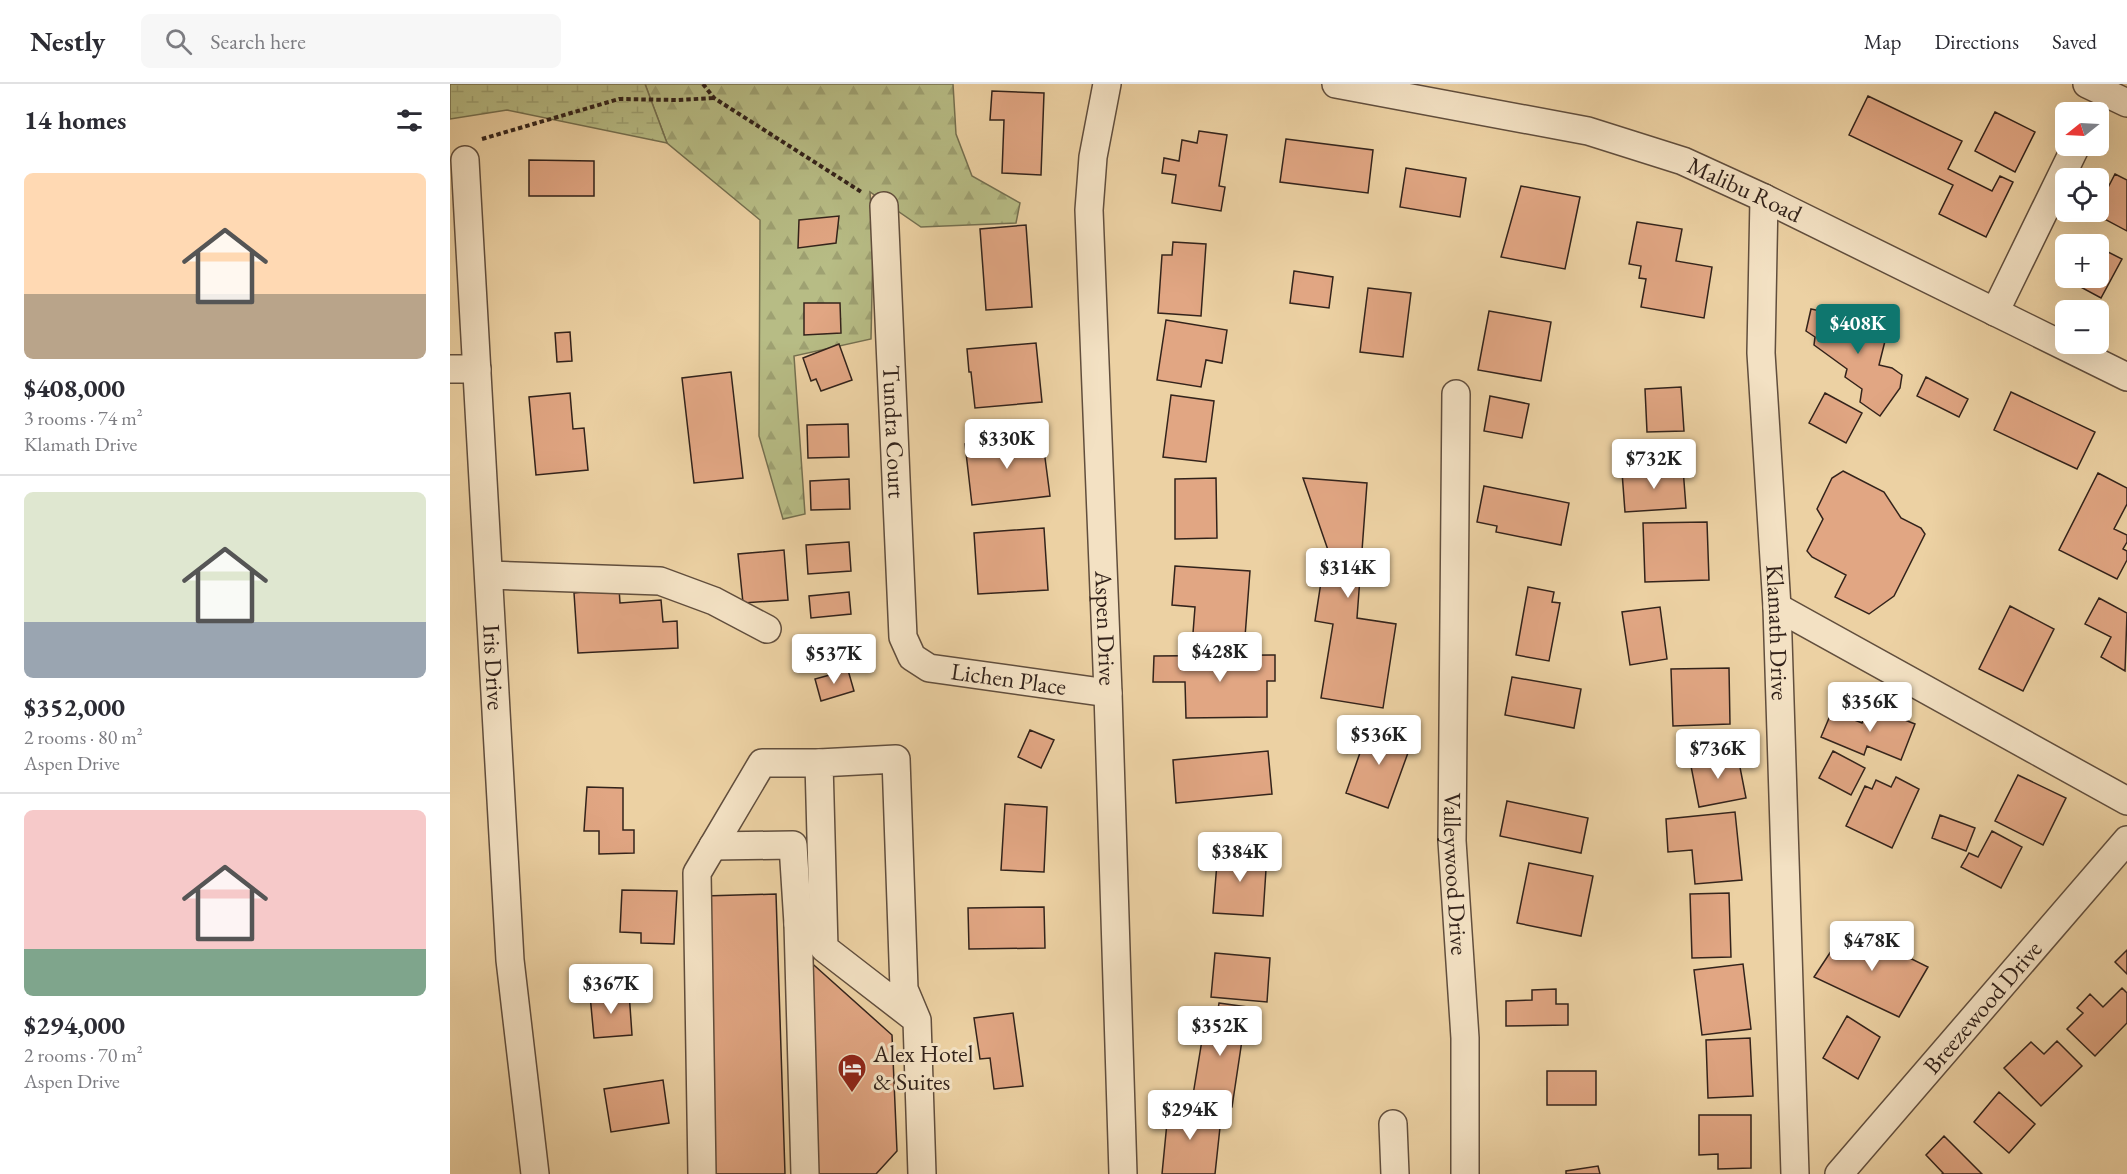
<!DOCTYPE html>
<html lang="en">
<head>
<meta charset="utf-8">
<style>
  body { margin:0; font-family:"EB Garamond",serif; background:#f7f7f7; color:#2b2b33; height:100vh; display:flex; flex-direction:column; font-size:22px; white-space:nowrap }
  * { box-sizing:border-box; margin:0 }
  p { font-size:20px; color:#7c7c81 }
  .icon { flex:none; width:33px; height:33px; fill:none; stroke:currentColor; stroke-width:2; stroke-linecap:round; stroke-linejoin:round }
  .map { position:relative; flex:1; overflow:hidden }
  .panel { display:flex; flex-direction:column; background:#fff; width:450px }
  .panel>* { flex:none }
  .needle { width:39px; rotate:252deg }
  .fabs { position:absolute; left:1605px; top:18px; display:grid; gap:12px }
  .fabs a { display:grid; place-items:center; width:54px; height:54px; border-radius:9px; background:#fff; box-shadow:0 6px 24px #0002; font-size:30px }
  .price { position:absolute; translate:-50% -51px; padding:0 14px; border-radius:6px; background:#fff; color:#222; font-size:20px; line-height:39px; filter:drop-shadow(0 2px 3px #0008) }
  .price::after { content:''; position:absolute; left:50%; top:36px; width:18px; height:14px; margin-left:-9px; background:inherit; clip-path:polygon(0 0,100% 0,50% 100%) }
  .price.selected { background:#0f766e; color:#fff }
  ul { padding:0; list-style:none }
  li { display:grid; align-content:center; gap:12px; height:318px; padding:0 24px }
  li+li { border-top:2px solid #e1e1e2 }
  li span { display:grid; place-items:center; height:186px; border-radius:9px; color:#555 }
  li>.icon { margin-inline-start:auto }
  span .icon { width:108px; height:108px; fill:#fffc; stroke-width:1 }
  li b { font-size:26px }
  h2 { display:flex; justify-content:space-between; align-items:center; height:72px; padding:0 24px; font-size:26px }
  header { display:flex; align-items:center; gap:36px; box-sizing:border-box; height:84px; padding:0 30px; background:#fff; border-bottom:2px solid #e1e1e2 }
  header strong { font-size:28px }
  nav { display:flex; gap:33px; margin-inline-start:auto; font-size:21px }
  .search { width:420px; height:54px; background:#f7f7f7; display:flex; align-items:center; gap:15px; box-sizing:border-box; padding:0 21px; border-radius:9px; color:#7c7c81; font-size:22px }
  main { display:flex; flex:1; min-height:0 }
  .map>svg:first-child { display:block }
</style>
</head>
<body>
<header>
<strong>Nestly</strong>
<div class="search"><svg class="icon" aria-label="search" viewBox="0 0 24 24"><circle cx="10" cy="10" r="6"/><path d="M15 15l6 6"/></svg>Search here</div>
<nav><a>Map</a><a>Directions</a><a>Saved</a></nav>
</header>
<main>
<section class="panel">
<h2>14 homes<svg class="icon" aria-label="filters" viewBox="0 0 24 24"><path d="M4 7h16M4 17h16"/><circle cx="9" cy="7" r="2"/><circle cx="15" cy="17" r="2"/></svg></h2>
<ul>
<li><span style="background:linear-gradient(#ffd9b3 65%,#b9a48a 0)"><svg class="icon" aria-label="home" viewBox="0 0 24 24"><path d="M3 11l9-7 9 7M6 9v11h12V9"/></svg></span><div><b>$408,000</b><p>3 rooms · 74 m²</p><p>Klamath Drive</p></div></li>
<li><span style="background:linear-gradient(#dfe7d0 70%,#9aa5b1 0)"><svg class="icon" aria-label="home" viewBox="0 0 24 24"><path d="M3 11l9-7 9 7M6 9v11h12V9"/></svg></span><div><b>$352,000</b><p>2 rooms · 80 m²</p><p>Aspen Drive</p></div></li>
<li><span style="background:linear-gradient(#f6c9c9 75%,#7fa58c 0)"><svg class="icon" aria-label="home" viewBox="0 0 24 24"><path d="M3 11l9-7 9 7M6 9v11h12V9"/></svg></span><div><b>$294,000</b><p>2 rooms · 70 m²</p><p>Aspen Drive</p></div></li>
</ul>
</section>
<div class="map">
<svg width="1677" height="1090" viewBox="0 0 1677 1090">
  <defs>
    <pattern id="forest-firs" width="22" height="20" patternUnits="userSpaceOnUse" patternTransform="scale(1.5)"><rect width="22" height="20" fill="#b7bc85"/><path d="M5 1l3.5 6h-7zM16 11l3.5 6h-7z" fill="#9ea172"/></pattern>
    <pattern id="wetland-marsh" width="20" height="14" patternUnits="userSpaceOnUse" patternTransform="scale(1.5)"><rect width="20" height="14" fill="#b7bc85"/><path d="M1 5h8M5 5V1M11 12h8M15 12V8" fill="none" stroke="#9ea172"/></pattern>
  </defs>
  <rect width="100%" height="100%" fill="#ecd1a3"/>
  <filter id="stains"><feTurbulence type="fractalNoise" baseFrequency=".00333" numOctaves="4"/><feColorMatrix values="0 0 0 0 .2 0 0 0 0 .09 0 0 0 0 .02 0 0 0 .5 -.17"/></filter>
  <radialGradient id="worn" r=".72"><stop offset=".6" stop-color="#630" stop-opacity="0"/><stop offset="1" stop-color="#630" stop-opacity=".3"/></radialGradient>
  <path fill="url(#forest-firs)" stroke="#757050" stroke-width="1.5" d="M195 0H503L506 50 522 92 570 119 566 139 471 143 420 108 423 161 421 255 344 272 355 430 333 435 309 352 310 136 217 59Z"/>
  <path fill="url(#wetland-marsh)" stroke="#757050" stroke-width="1.5" d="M0 0H195L217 59 57 26 0 35Z"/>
  <path fill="#e1a683" stroke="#33231b" stroke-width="1.5" d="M542 7 594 9 591 91 552 89 554 36H540Z
    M1418 12 1512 57 1498 85 1542 107 1550 92 1563 98 1536 153 1489 130 1503 101 1399 51Z
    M1545 28 1585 48 1565 88 1525 67Z
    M749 47 777 51 769 102 775 103 771 127 722 119 726 91 712 89 714 74 729 77 732 56 747 59Z
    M836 55 923 66 918 109 830 98Z
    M79 76 144 77V112H79Z
    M956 84 1016 94 1010 133 950 123Z
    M1665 90 1677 96V147L1645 130 1648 128V123Z
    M1071 102 1130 113 1115 185 1051 173Z
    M389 132 386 159 348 164 349 136Z
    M1187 138 1232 145 1226 177 1262 183 1254 234 1191 223 1196 195 1189 194 1191 182 1179 180Z
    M576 141 582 223 536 226 530 145Z
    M723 158 756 160 751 232 708 229 712 171H722Z
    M1648 163 1672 175 1651 214 1612 193 1616 186V194H1648Z
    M844 187 883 193 879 224 840 219Z
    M918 204 961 209 953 273 910 268Z
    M354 219H390L391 249 354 251Z
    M1361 225 1439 241 1429 281 1442 284 1452 291 1450 304 1430 332 1410 318 1412 305 1395 293 1397 285 1364 261 1365 253 1356 247Z
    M1039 227 1101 238 1091 297 1028 286Z
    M716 236 777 246 772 279 756 276 751 303 707 296Z
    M120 248 122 277 107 278 105 249Z
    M586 259 592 318 525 324 521 288H519L517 265Z
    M389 260 402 296 371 307 366 295 361 297 353 274Z
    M281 288 293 394 244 399 232 294Z
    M1476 293 1518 315 1509 333 1467 312Z
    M1231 303 1234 347 1197 348 1195 305Z
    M1561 308 1645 348 1627 385 1544 346Z
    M120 309 123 345 134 344 138 386 86 391 79 313Z
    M1375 309 1412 329 1396 359 1359 339Z
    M721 311 764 317 756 378 713 373Z
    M1040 312 1079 320 1072 354 1034 347Z
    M398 340 399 373 358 374 357 341Z
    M592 351 600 412 522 421 515 360Z
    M1233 384 1236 424 1175 428 1172 388Z
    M1393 387 1434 408 1451 434 1471 444 1475 450 1444 512 1419 530 1385 513 1396 491 1362 473 1357 467 1373 435 1367 425 1382 394Z
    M1648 389 1677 404V420L1664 445 1677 451V458L1673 465 1677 467V476L1667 495 1609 466Z
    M766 394 767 454 725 455V395Z
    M853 394 917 399 907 534 946 540 933 624 871 614 883 540 865 537 876 466H878Z
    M399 395 400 425 361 426 360 397Z
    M1034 402 1119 419 1111 461 1046 448 1047 442 1027 438Z
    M1257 438 1259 496 1195 498 1193 439Z
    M594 444 598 506 528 510 524 449Z
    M399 458 401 487 358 490 356 461Z
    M334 466 338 516 293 519 288 470Z
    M725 482 800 487 795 553 743 549 745 523 722 521Z
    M1078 503 1104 508 1102 518 1110 519 1099 577 1066 571Z
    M169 504 170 519 211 516 213 538 227 537 228 564 128 569 124 509Z
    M399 508 401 530 361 534 359 512Z
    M1649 514 1677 529 1675 587 1651 573 1661 553 1635 540Z
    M1560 522 1604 545 1573 607 1529 585Z
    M1210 523 1217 575 1180 581 1172 528Z
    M825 571V597H817V633L736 634 735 598H703L704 572Z
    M1279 584 1280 640 1223 642 1221 585Z
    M398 586 404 607 371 617 365 595Z
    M1062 593 1131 605 1124 644 1055 631Z
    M1419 622 1465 640 1451 676 1417 662 1414 671 1371 653 1382 627 1412 639Z
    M920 640 963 655 938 724 896 709Z
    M580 646 604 656 591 684 568 673Z
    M818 667 822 710 726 719 723 676Z
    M1383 667 1415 684 1401 711 1369 694Z
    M1287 668 1296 714 1249 723 1240 677Z
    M1568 691 1616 714 1593 761 1545 737Z
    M1446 693 1469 705 1442 764 1396 742 1415 702 1422 705 1426 696 1441 703Z
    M137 703 173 704V746H184V769L149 770V747H134Z
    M1057 717 1138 734 1131 769 1050 752Z
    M555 720 597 723 594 788 551 786Z
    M1285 728 1292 796 1245 800 1242 766 1218 768 1216 735Z
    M1490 731 1525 744 1516 767 1482 754Z
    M1542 747 1572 763 1551 804 1511 783 1519 769 1528 773Z
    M768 766 817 770 813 832 763 829Z
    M1079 779 1143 792 1131 852 1067 839Z
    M172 806 227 807 224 860 191 859V849L170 848Z
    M1279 809 1281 873 1242 874 1240 810Z
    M326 810 335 1090H263L254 812Z
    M594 823 595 864 519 865 518 824Z
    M1397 843 1478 883 1449 933 1364 893Z
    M1677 866V890L1665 878Z
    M765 869 820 874 817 918 761 913Z
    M356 874 442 951 447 1067 426 1090H362Z
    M1293 880 1301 945 1252 951 1244 886Z
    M1672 904 1677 909V939L1645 972 1617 945 1633 929 1627 924 1640 910 1653 923Z
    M1106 905V920H1118V941L1056 942V917L1082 916V906Z
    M179 908 182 951 144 954 140 911Z
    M769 919 797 923 782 1023 742 1017 755 938 766 939Z
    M563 929 573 1002 544 1005 540 974 530 975 524 934Z
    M1397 932 1430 953 1408 995 1373 974Z
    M1300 954 1303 1012 1258 1014 1256 956Z
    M1607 957 1632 982 1591 1022 1554 984 1581 958 1594 970Z
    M1097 987H1146V1021H1097Z
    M213 996 219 1039 161 1048 154 1005Z
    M1549 1008 1585 1040 1559 1069 1524 1038Z
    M719 1018 752 1022 751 1032 771 1034 765 1090H712Z
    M1249 1031H1301V1084L1268 1085V1070L1249 1071Z
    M1494 1052 1532 1090H1492L1493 1089 1476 1071Z
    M1148 1082 1150 1090H1116V1087Z"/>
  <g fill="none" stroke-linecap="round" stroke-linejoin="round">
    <g stroke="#614e3d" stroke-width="30">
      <g id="minor">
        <path id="s1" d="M657 0 643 73 639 126 658 609 673 1090"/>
        <path id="s2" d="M886 0 1138 47 1233 77 1314 114 1677 293"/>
        <path d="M1637 0 1677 19"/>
        <path id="s3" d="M15 76 60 876 85 1090"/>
        <path id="s4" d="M1314 114 1311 269 1327 523 1345 1090"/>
        <path id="s5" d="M434 122 453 553 462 573 479 584 658 609"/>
        <path d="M1545 228 1626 62"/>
        <path d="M0 285H27"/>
        <path id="s6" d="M1006 310 1002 757 1015 954V1090"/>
        <path d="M39 491 210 497 264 517 317 545"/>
        <path d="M1327 523 1677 717"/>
        <path d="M263 762 343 761 348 840 360 851"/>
        <path d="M348 840 355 1090"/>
        <path d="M467 936 374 864 369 679 446 675 454 905 467 936 472 1090"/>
        <path d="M943 1040 945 1090"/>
        <path d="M252 1090 247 789 312 679H369"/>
        <path id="s7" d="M1389 1090 1677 756"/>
      </g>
    </g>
    <path stroke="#33231b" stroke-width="4" stroke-dasharray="4.5 3" stroke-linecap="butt" d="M253 0 264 14 413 109
      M32 55 169 15 228 16 264 14"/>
    <use href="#minor" stroke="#f3e1c3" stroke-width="27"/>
  </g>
  <defs>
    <g id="hotel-pin" transform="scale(1.5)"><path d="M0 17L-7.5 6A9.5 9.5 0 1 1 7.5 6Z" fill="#8f2418" stroke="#f3e1c3"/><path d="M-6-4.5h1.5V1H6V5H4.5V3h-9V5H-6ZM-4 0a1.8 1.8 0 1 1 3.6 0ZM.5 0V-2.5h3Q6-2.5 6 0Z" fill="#fff"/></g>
  </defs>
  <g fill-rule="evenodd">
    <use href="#hotel-pin" x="402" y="984"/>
  </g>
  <g text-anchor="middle" stroke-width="6" stroke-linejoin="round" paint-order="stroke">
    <g font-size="24" fill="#33231b" stroke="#f3e1c3">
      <text dy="8" stroke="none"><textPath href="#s2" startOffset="424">Malibu Road</textPath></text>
      <text dy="8" stroke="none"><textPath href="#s5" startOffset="226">Tundra Court</textPath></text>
      <text dy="8" stroke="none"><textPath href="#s1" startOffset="546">Aspen Drive</textPath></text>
      <text dy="8" stroke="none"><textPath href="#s4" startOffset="435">Klamath Drive</textPath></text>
      <text dy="8" stroke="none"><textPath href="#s3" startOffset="508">Iris Drive</textPath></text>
      <text dy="8" stroke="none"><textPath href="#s5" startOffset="554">Lichen Place</textPath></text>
      <text dy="8" stroke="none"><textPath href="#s6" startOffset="480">Valleywood Drive</textPath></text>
      <text dy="8" stroke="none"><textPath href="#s7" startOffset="220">Breezewood Drive</textPath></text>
    </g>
    <g font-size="24" fill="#33231b" stroke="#f3e1c3" text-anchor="start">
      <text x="423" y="978">Alex Hotel<tspan x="423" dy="28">&amp; Suites</tspan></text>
    </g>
  </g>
  <rect width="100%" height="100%" filter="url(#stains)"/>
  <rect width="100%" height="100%" fill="url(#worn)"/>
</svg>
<div class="fabs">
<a><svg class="needle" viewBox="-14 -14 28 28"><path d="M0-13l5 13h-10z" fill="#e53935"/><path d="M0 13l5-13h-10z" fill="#7c7c81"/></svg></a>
<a><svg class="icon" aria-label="locate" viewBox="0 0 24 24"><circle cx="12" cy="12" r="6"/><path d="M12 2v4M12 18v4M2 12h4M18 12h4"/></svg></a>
<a>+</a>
<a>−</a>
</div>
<b class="price selected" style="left:1408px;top:271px">$408K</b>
<b class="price" style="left:557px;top:386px">$330K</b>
<b class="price" style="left:1204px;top:406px">$732K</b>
<b class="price" style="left:898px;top:515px">$314K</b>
<b class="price" style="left:770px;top:599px">$428K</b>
<b class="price" style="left:384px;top:601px">$537K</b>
<b class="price" style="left:1420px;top:649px">$356K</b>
<b class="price" style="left:929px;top:682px">$536K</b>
<b class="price" style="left:1268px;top:696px">$736K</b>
<b class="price" style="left:790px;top:799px">$384K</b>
<b class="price" style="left:1422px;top:888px">$478K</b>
<b class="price" style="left:161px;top:931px">$367K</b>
<b class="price" style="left:770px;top:973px">$352K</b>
<b class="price" style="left:740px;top:1057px">$294K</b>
</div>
</main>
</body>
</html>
